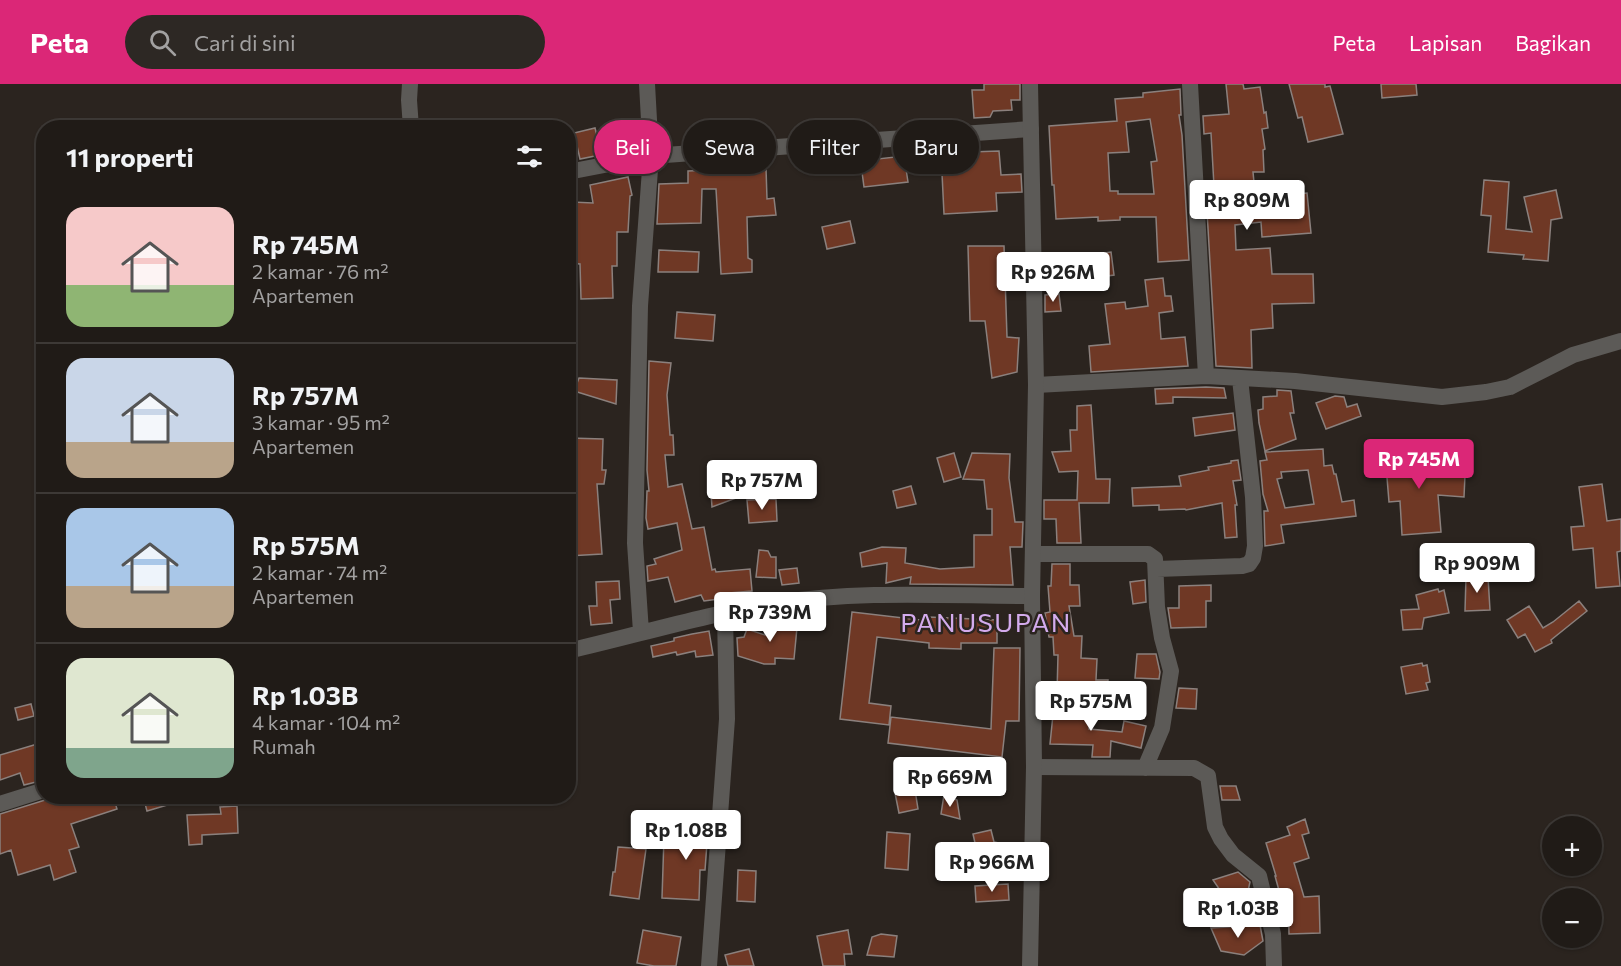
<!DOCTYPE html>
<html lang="id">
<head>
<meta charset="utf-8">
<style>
  body { margin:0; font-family:Commissioner,sans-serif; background:#2d2824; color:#f1f3f6; height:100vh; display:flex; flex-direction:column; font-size:22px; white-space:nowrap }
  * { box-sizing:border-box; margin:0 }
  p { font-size:20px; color:#a2a1a1 }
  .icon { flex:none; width:33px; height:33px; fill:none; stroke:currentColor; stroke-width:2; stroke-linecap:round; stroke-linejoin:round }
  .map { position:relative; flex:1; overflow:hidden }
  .details { position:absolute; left:36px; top:36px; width:540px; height:684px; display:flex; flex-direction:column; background:#201b17; border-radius:24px; box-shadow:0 2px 4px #0004,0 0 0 2px #3d3936 }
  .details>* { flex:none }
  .hud { position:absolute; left:594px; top:36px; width:570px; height:54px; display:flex; gap:12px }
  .fabs { position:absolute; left:1542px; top:732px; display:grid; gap:12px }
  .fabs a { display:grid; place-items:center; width:60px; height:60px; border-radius:50%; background:#201b17; box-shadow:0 2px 4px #0004,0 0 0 2px #3d3936; font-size:30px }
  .price { position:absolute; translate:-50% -51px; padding:0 14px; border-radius:6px; background:#fff; color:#222; font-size:20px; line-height:39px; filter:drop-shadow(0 2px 3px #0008) }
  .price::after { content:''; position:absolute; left:50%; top:36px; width:18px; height:14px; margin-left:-9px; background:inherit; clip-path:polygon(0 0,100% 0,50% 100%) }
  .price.active { background:#db2777; color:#fff }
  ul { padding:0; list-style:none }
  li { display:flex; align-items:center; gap:18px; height:150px; padding:0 30px }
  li+li { border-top:2px solid #3d3936 }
  li span { display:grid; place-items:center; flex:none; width:168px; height:120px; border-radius:18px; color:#555 }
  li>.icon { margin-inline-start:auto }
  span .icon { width:72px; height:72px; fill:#fffc; stroke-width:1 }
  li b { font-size:26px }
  h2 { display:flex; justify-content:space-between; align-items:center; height:72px; padding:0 30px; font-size:26px }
  .pill { padding:0 21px; border-radius:27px; background:#201b17; box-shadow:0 2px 4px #0004,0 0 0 2px #3d3936; font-size:21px; line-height:54px }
  .pill.active { background:#db2777; color:#fff }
  header { display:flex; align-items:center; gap:36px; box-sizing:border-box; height:84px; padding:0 30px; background:#db2777; color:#fff }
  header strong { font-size:28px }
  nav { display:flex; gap:33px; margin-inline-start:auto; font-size:21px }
  .search { width:420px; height:54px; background:#2d2824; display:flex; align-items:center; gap:15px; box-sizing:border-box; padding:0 21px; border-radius:33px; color:#a2a1a1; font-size:22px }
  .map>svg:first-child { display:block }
</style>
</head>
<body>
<header>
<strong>Peta</strong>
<div class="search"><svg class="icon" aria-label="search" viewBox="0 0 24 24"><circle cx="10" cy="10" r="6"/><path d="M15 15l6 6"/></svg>Cari di sini</div>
<nav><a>Peta</a><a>Lapisan</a><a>Bagikan</a></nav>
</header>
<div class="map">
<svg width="1621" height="882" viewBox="0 0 1621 882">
  <rect width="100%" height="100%" fill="#2b241f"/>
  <path fill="#6f3825" stroke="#8b807d" stroke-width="1.5" fill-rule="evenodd" d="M984 0H1020V16H1011L1012 26 993 27 990 33 974 34 972 6H984Z
    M1226 0H1243L1244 5 1260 3 1264 29 1266 28 1268 44 1262 45 1265 65 1263 66 1264 88H1253L1256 119 1285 116 1284 111 1307 109 1311 149 1262 153 1261 138 1235 141 1236 166 1270 164 1272 190H1313L1314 219 1272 220 1273 244 1251 246 1252 284 1216 282 1207 127H1209L1208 103 1214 102 1211 49 1204 50 1203 32 1229 30Z
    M1289 0H1325V3L1330 2 1343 50 1308 58 1302 33 1298 34Z
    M1381 0H1416L1417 11 1382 14Z
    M1180 5 1181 31H1179L1182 51 1189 176 1158 178 1156 133H1120V136L1098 137V133L1056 135 1054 101H1052L1049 42 1117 37 1115 15 1143 13V9ZM1150 35 1157 77 1151 78 1154 110H1118V107H1110L1108 69 1129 68 1126 38Z
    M595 44 598 56 605 54 610 69 580 75 574 49Z
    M999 67 1001 91 1021 90 1022 108 996 109 997 127 944 130 941 69Z
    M878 71V75L904 72 908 98 864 103 860 73Z
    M766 84 767 115 774 114 776 131 747 133 748 174 752 176V188L721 190 716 105H702L701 139 657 140 659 100 688 99V87Z
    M628 93 632 111 630 112 628 148H617V182H612L613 214 581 215 580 180 568 179V157H572V118L593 119 590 101Z
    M1484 96 1509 98 1506 145 1532 148 1524 113 1556 106 1562 134 1551 136 1548 177 1523 175 1524 171 1488 168 1491 132 1481 131Z
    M850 137 855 159 827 165 822 143Z
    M968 162H1004L1007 253 1019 254 1017 288 992 294 985 237H970Z
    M659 166 699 168 698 188H658Z
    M1111 168 1114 191 1079 196V191L1061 194 1058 177 1077 179 1076 173Z
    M1163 194 1165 212H1171L1173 227 1159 229 1161 255 1185 253 1188 282 1091 288 1089 262 1110 260 1105 220 1125 218 1126 225 1148 222 1145 196Z
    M1059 210 1061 227 1045 228V211Z
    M677 228 715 231 713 257 675 254Z
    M649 277 671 279 667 311 670 351H673L674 371H665L668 403 682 400 692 445 704 443 712 486 715 485 716 488 750 485 752 507 718 510 719 515 704 517 701 511 675 518 668 493 648 497 647 482 656 480 654 475 682 466 677 439 648 445 646 434 647 407H649L647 386Z
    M579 294 617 296 616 320 574 307Z
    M1206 303 1224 304 1226 314 1173 313V319L1156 320 1155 305Z
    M1277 306 1291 307 1294 329H1290L1296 355 1265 367 1259 339 1258 326 1263 325V313L1277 312Z
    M1335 312 1344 313 1347 323 1357 320 1361 332 1326 345 1316 319Z
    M1091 321 1096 395H1110L1109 419H1079L1081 459H1057L1056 435H1044V416H1077L1078 387 1059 388 1052 368 1071 367 1070 346H1077V322Z
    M1233 329 1235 346 1195 352 1193 334Z
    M569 354 603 355 602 386H606L604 400H597L602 470 568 472Z
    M1323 365 1324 382 1332 381 1334 390H1336L1342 418 1354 416 1356 432 1281 441 1284 459 1265 462 1264 427H1268L1263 410 1260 377 1267 376 1265 368ZM1308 386 1314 420 1285 424 1277 395 1282 394 1281 388Z
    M1426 365 1428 389 1465 391 1464 413 1438 411 1441 448 1402 451 1400 417 1389 418 1385 369Z
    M954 369 961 393 944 398 937 374Z
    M972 369 1010 370 1009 394 1015 438H1023L1022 463H1010L1013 501 910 500 911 493 886 499 887 479 862 483 860 469 882 463 906 464 905 479 940 485 974 483V451H992V425H987L984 396 963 395Z
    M1238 376 1241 396 1233 397 1237 421H1235L1237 453 1225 454 1222 419 1186 426 1185 425 1159 426V421L1133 422 1132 404 1181 402 1179 392 1209 386 1208 383 1231 379V377Z
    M729 392 736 414 712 423 710 394Z
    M1602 400 1607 437 1621 435V467L1617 468 1620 502 1596 504 1593 464 1573 466 1571 443 1584 442 1579 403Z
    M911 402 916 420 897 424 893 407Z
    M776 415 777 437 749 439 747 416Z
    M759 466 768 467 771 473H776V494L756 493Z
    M1052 480H1070V501H1079L1080 522H1069L1074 552H1082L1081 574 1097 575 1096 596H1108L1107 612 1057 609 1058 571H1054L1053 553H1049L1045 529 1050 528 1048 502H1051Z
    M797 484 799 499 782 501 779 486Z
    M1466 493H1488L1490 526 1465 527Z
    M1145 496 1146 518 1133 520 1130 498Z
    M619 497 620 515 610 516 612 539 591 541 589 522H597L596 498Z
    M1211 501V517H1206V543L1171 544 1168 524H1179V502Z
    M1438 505 1439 508 1444 506 1449 529 1424 534 1422 545 1403 546 1401 526 1419 525 1416 511Z
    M1579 517 1587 527 1551 556 1552 559 1535 568 1525 550 1518 554 1507 536 1529 522 1543 544 1553 538Z
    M852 528 929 537V533L997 536V559H961V565L929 564V559L877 553 869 619 891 622 889 641 840 635Z
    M780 532 798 533 794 575 775 574V580H764L738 572 737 554 744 553 747 545 765 551V543H780Z
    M709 547 713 571 696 573 695 567 677 571 676 568 653 573 651 562 674 557V554L692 550Z
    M994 564H1020L1019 637H1006L1002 673 888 659 891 633 991 645Z
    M1137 570H1156L1160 588 1159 595 1135 594Z
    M1422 579 1423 582 1427 581 1430 598 1426 599 1428 606 1406 610 1401 583Z
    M1179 604 1197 605 1196 625 1176 624Z
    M31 620 34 632 18 636 15 624Z
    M1054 621 1090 629 1089 645 1122 648 1124 637 1146 642 1141 664 1111 657 1110 673H1092L1093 661 1050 660Z
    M44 658V696L24 701 20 689 0 696V671Z
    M1220 702H1236L1240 716H1222Z
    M915 706 918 725 899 729 895 709Z
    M944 711 957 716 960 735 941 730Z
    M58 712H113L117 725 71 740 79 763 69 766 76 788 54 796 50 781 18 791 11 766 0 770V730Z
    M143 712H181V717L147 727Z
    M237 722 238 749 202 751V760L189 761 187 731 221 730 220 723Z
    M692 729 709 732 705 786H700L699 816 662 814 664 753 688 754Z
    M1305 735 1309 749 1302 751 1309 774 1294 779 1304 813 1319 812 1320 849 1289 850 1288 808 1280 810 1275 792H1276L1266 759 1290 751 1287 743Z
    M991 746 994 758 1008 761 1012 781 979 777 973 750Z
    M887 748 910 750 908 786 885 784Z
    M618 763 646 765 639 815 610 811 613 788H615Z
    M738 786 756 787 755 818 737 817Z
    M1238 788 1250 798 1246 816 1226 815 1213 796Z
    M1008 800 1009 816 976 818 975 802Z
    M1260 841 1263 857 1244 871 1221 867 1211 844Z
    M643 846 681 853 676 882H654L637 879Z
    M848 846 852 870H844L845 882H823L817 852Z
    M881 850 897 852 894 873 867 871 872 853Z
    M749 865 754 882H728L725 871Z"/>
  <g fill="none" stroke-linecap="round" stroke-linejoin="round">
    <path stroke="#5c5a57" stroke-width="16" d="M410 0 409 16 411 44
      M568 88 651 72 1031 45
      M1206 292 1295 297 1442 313 1486 308 1510 303 1573 271 1621 257
      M1036 301 1206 292 1190 0
      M1033 470H1148L1155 475 1157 523 1162 554 1171 587 1162 644 1145 684
      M1157 485 1242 482 1249 480 1253 474 1255 462 1253 413 1240 295
      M641 548 635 459 640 222 651 72 647 0
      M568 567C638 551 706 530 777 519 861 506 948 512 1032 512
      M1034 683 1194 684 1208 692 1215 743 1221 755 1233 771 1259 792 1273 850 1274 882
      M0 720 44 706
      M709 882 727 635 725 529"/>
    <path stroke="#5c5a57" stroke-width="16" d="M1030 0 1036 301 1032 512 1034 683 1030 882"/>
  </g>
  <g text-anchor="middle" stroke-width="5" stroke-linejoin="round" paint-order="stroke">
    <g font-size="26" letter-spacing="1.5" fill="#d3abed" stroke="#2b241f">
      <text x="986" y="548">PANUSUPAN</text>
    </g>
  </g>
</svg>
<div class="fabs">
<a>+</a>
<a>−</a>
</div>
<b class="price" style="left:1247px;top:147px">Rp 809M</b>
<b class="price" style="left:1053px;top:219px">Rp 926M</b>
<b class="price active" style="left:1419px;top:406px">Rp 745M</b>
<b class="price" style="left:762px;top:427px">Rp 757M</b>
<b class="price" style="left:1477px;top:510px">Rp 909M</b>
<b class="price" style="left:770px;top:559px">Rp 739M</b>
<b class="price" style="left:1091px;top:648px">Rp 575M</b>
<b class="price" style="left:950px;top:724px">Rp 669M</b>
<b class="price" style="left:686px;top:777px">Rp 1.08B</b>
<b class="price" style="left:992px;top:809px">Rp 966M</b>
<b class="price" style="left:1238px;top:855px">Rp 1.03B</b>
<div class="hud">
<a class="pill active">Beli</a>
<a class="pill">Sewa</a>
<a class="pill">Filter</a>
<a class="pill">Baru</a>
</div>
<section class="details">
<h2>11 properti<svg class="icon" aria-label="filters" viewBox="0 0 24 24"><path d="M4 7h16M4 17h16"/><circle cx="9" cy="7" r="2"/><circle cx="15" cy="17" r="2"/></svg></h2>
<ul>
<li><span style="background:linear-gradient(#f6c9c9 65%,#8fb573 0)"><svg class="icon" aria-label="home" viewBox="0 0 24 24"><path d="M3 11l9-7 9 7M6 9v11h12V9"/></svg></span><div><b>Rp 745M</b><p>2 kamar · 76 m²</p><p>Apartemen</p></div></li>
<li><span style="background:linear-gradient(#c9d6e8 70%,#b9a48a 0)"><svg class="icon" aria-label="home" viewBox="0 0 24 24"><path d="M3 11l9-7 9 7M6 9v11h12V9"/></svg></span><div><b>Rp 757M</b><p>3 kamar · 95 m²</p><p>Apartemen</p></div></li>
<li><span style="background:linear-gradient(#a9c7e8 65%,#b9a48a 0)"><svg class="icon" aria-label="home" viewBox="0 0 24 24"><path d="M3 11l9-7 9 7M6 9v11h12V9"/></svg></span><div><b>Rp 575M</b><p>2 kamar · 74 m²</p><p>Apartemen</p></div></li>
<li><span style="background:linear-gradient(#dfe7d0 75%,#7fa58c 0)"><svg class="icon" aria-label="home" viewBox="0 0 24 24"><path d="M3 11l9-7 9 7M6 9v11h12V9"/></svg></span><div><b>Rp 1.03B</b><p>4 kamar · 104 m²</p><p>Rumah</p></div></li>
</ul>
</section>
</div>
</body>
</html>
